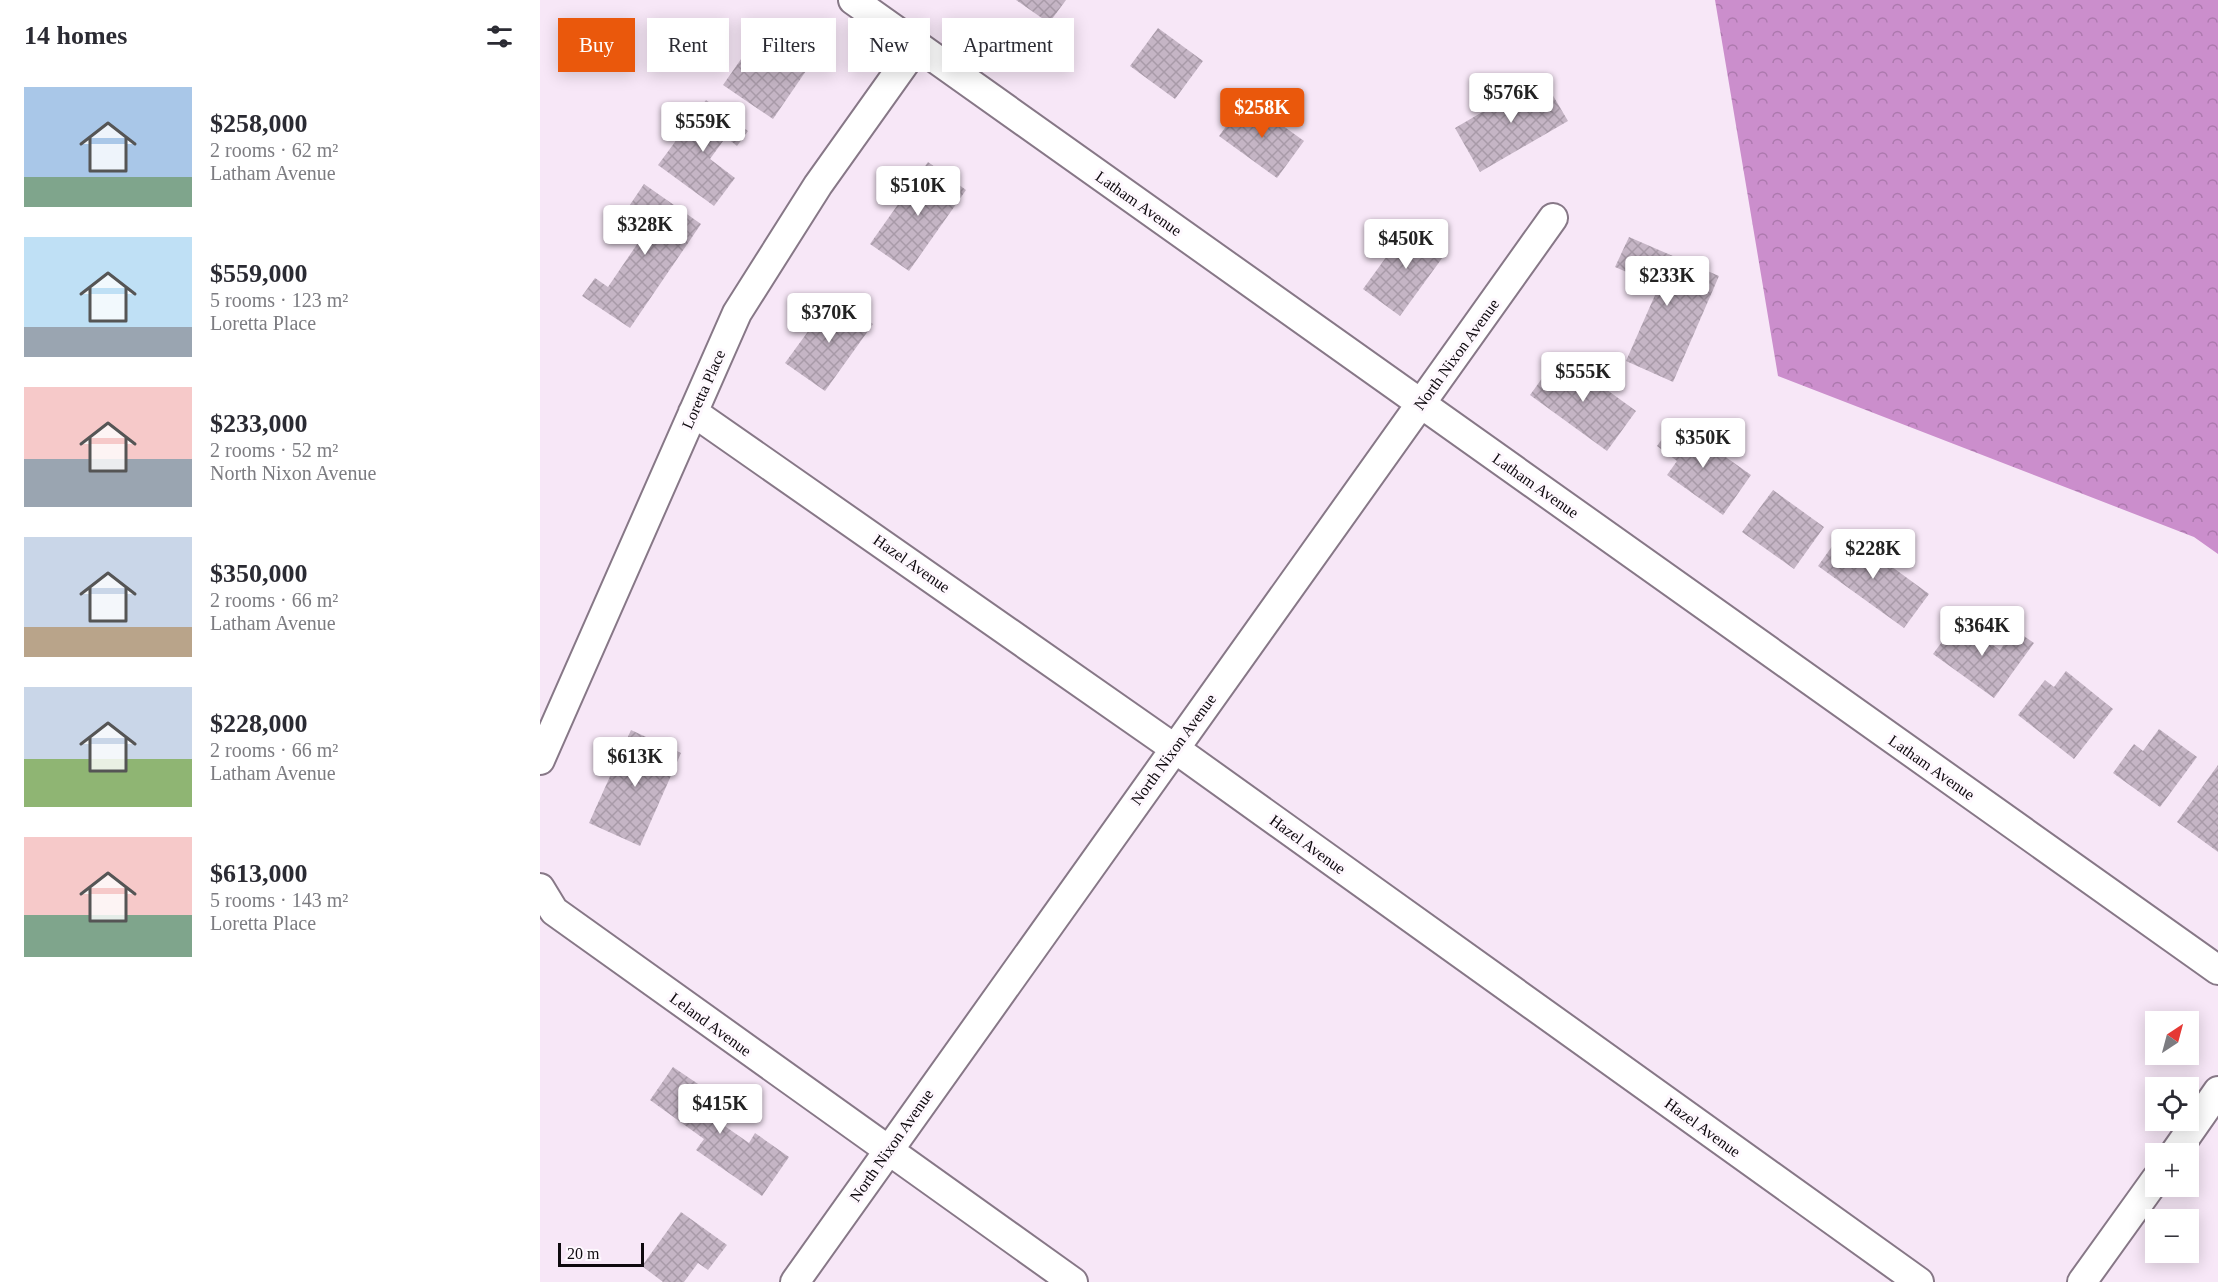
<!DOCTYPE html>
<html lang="en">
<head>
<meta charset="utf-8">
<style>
  body { margin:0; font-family:"Times New Roman",serif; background:#f2f2f3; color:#2b2b33; height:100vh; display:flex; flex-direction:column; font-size:22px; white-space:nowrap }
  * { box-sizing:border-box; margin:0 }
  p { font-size:20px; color:#7c7c81 }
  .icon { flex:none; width:33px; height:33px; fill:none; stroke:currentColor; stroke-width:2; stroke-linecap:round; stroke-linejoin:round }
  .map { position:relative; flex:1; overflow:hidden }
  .drawer { display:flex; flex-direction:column; background:#fff; width:540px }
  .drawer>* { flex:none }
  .top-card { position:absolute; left:18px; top:18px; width:570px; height:54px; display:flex; gap:12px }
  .needle { width:39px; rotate:36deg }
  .tools { position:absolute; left:1605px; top:1011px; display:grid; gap:12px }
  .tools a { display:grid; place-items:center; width:54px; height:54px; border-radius:0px; background:#fff; box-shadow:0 3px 15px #0003; font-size:30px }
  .scale { position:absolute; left:18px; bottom:15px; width:86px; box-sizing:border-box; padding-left:6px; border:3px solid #0e090e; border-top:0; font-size:16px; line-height:21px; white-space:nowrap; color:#0e090e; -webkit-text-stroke:4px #fef8fe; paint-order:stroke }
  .price { position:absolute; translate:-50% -51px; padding:0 14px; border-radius:6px; background:#fff; color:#222; font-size:20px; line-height:39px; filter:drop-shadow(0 2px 3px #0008) }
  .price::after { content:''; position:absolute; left:50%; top:36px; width:18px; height:14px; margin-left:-9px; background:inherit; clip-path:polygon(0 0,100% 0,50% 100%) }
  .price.on { background:#ea580c; color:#fff }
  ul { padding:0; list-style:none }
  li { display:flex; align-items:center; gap:18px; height:150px; padding:0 24px }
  li span { display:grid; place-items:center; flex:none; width:168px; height:120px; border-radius:0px; color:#555 }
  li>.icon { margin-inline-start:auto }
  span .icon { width:72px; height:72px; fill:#fffc; stroke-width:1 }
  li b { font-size:26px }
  h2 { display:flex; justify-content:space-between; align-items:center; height:72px; padding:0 24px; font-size:26px }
  .chip { padding:0 21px; border-radius:0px; background:#fff; box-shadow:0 3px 15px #0003; font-size:21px; line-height:54px }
  .chip.on { background:#ea580c; color:#fff }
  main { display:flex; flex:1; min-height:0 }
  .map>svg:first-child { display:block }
</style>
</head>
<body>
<main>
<section class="drawer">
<h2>14 homes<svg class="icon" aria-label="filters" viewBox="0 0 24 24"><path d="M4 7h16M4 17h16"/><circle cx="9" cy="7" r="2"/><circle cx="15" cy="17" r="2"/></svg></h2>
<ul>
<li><span style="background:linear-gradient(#a9c7e8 75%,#7fa58c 0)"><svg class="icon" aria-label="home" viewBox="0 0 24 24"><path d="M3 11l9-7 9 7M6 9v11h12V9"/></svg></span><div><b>$258,000</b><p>2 rooms · 62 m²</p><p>Latham Avenue</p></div></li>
<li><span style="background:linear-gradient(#bfe0f5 75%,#9aa5b1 0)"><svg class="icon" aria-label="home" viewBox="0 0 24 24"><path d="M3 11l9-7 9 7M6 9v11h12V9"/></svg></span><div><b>$559,000</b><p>5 rooms · 123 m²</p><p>Loretta Place</p></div></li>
<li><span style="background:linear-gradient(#f6c9c9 60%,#9aa5b1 0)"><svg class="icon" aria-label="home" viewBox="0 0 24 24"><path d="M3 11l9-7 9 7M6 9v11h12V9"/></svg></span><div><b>$233,000</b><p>2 rooms · 52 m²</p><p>North Nixon Avenue</p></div></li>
<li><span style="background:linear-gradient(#c9d6e8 75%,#b9a48a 0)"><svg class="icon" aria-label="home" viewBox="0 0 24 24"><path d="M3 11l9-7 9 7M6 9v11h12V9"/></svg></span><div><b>$350,000</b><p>2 rooms · 66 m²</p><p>Latham Avenue</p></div></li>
<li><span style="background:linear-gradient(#c9d6e8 60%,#8fb573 0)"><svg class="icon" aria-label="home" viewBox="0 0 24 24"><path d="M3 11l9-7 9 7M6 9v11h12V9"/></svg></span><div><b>$228,000</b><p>2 rooms · 66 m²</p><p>Latham Avenue</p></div></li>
<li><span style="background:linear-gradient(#f6c9c9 65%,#7fa58c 0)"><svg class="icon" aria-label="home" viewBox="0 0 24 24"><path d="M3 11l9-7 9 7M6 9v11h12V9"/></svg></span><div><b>$613,000</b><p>5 rooms · 143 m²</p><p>Loretta Place</p></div></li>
</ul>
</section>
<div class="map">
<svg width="1678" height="1282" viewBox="0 0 1678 1282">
  <defs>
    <pattern id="forest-crowns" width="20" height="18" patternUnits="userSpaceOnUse" patternTransform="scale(1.5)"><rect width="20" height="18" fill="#cb8ecc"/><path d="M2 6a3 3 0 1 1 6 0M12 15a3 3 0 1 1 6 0" fill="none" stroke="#ad79ae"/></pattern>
    <pattern id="building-cross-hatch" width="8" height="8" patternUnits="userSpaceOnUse" patternTransform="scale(1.5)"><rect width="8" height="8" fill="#c5b5c5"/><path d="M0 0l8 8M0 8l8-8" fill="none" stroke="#a89aa8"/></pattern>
  </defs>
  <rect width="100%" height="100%" fill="#f7e7f7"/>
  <path fill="url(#forest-crowns)" d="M1175 0H1678V554L1654 537 1238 376Z"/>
  <path fill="url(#building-cross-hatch)" d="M476 0H526L509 23Z
    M235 22 279 52 233 119 183 85 215 39 220 43Z
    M618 28 663 61 635 99 590 66Z
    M1002 77 1028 121 940 172 915 128Z
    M706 99 764 141 737 178 679 136Z
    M166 100 208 131 197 146 186 137 170 159 195 178 174 206 118 165Z
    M388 162 426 190 369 271 330 244Z
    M104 184 161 224 90 328 42 296 55 278 68 287 104 234 81 218Z
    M871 223 908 250 860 316 823 289Z
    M1089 237 1179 276 1133 382 1086 361 1119 286 1075 267Z
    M294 296 333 324 285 391 245 363Z
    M1019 355 1096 411 1067 451 990 395Z
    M1135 421 1211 475 1183 515 1127 475 1137 461 1117 446Z
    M1233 490 1284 527 1254 569 1202 532Z
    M1303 531 1389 594 1364 628 1278 566Z
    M1418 620 1460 650 1475 630 1494 643 1454 698 1393 654Z
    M1526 671 1573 709 1534 759 1478 715 1505 680 1514 687Z
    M1619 729 1657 757 1620 807 1573 773 1594 744 1603 751Z
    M91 730 141 753 100 846 49 823Z
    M1678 765V852L1637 822Z
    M133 1067 167 1090 156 1106 209 1143 215 1133 249 1157 222 1196 156 1150 164 1139 110 1100Z
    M141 1212 187 1245 168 1270 158 1263 144 1282H123L102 1266Z"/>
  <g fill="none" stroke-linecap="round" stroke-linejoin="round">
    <g stroke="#877887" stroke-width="32">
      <path id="minor" d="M313 0 1678 970
        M153 412 634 748 1379 1282
        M0 760 197 313 278 185 377 46
        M0 888 14 911 533 1282
        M1634 1154 1678 1091
        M255 1282 1013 218
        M1542 1282 1616 1179"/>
    </g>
    <use href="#minor" stroke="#fff" stroke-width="28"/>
  </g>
  <g text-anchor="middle" stroke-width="6" stroke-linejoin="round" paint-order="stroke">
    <g font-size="16" fill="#0e090e" stroke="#fef8fe">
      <text transform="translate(599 203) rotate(35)" y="6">Latham Avenue</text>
      <text transform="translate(916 354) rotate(-54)" y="6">North Nixon Avenue</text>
      <text transform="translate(163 389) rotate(-66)" y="6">Loretta Place</text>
      <text transform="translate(996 485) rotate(35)" y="6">Latham Avenue</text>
      <text transform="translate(372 563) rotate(35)" y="6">Hazel Avenue</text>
      <text transform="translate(633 749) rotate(-54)" y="6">North Nixon Avenue</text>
      <text transform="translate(1392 767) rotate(35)" y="6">Latham Avenue</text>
      <text transform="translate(768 844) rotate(36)" y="6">Hazel Avenue</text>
      <text transform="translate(171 1024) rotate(36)" y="6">Leland Avenue</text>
      <text transform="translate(1163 1127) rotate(36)" y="6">Hazel Avenue</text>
      <text transform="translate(351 1145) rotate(-55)" y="6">North Nixon Avenue</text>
    </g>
  </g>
</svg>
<div class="tools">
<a><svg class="needle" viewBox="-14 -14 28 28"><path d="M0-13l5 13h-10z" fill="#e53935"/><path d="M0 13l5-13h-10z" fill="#7c7c81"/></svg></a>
<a><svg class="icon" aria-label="locate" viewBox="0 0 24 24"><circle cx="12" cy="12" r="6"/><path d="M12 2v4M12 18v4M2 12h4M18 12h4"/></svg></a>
<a>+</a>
<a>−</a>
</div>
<div class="scale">20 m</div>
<b class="price" style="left:971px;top:124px">$576K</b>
<b class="price on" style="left:722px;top:139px">$258K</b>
<b class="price" style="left:163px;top:153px">$559K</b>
<b class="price" style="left:378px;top:217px">$510K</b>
<b class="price" style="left:105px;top:256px">$328K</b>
<b class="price" style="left:866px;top:270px">$450K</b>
<b class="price" style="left:1127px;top:307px">$233K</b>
<b class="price" style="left:289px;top:344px">$370K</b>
<b class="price" style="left:1043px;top:403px">$555K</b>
<b class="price" style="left:1163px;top:469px">$350K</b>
<b class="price" style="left:1333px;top:580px">$228K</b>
<b class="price" style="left:1442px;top:657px">$364K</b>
<b class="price" style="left:95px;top:788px">$613K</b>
<b class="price" style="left:180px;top:1135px">$415K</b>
<div class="top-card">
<a class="chip on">Buy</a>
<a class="chip">Rent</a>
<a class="chip">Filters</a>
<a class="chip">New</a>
<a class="chip">Apartment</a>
</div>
</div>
</main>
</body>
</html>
